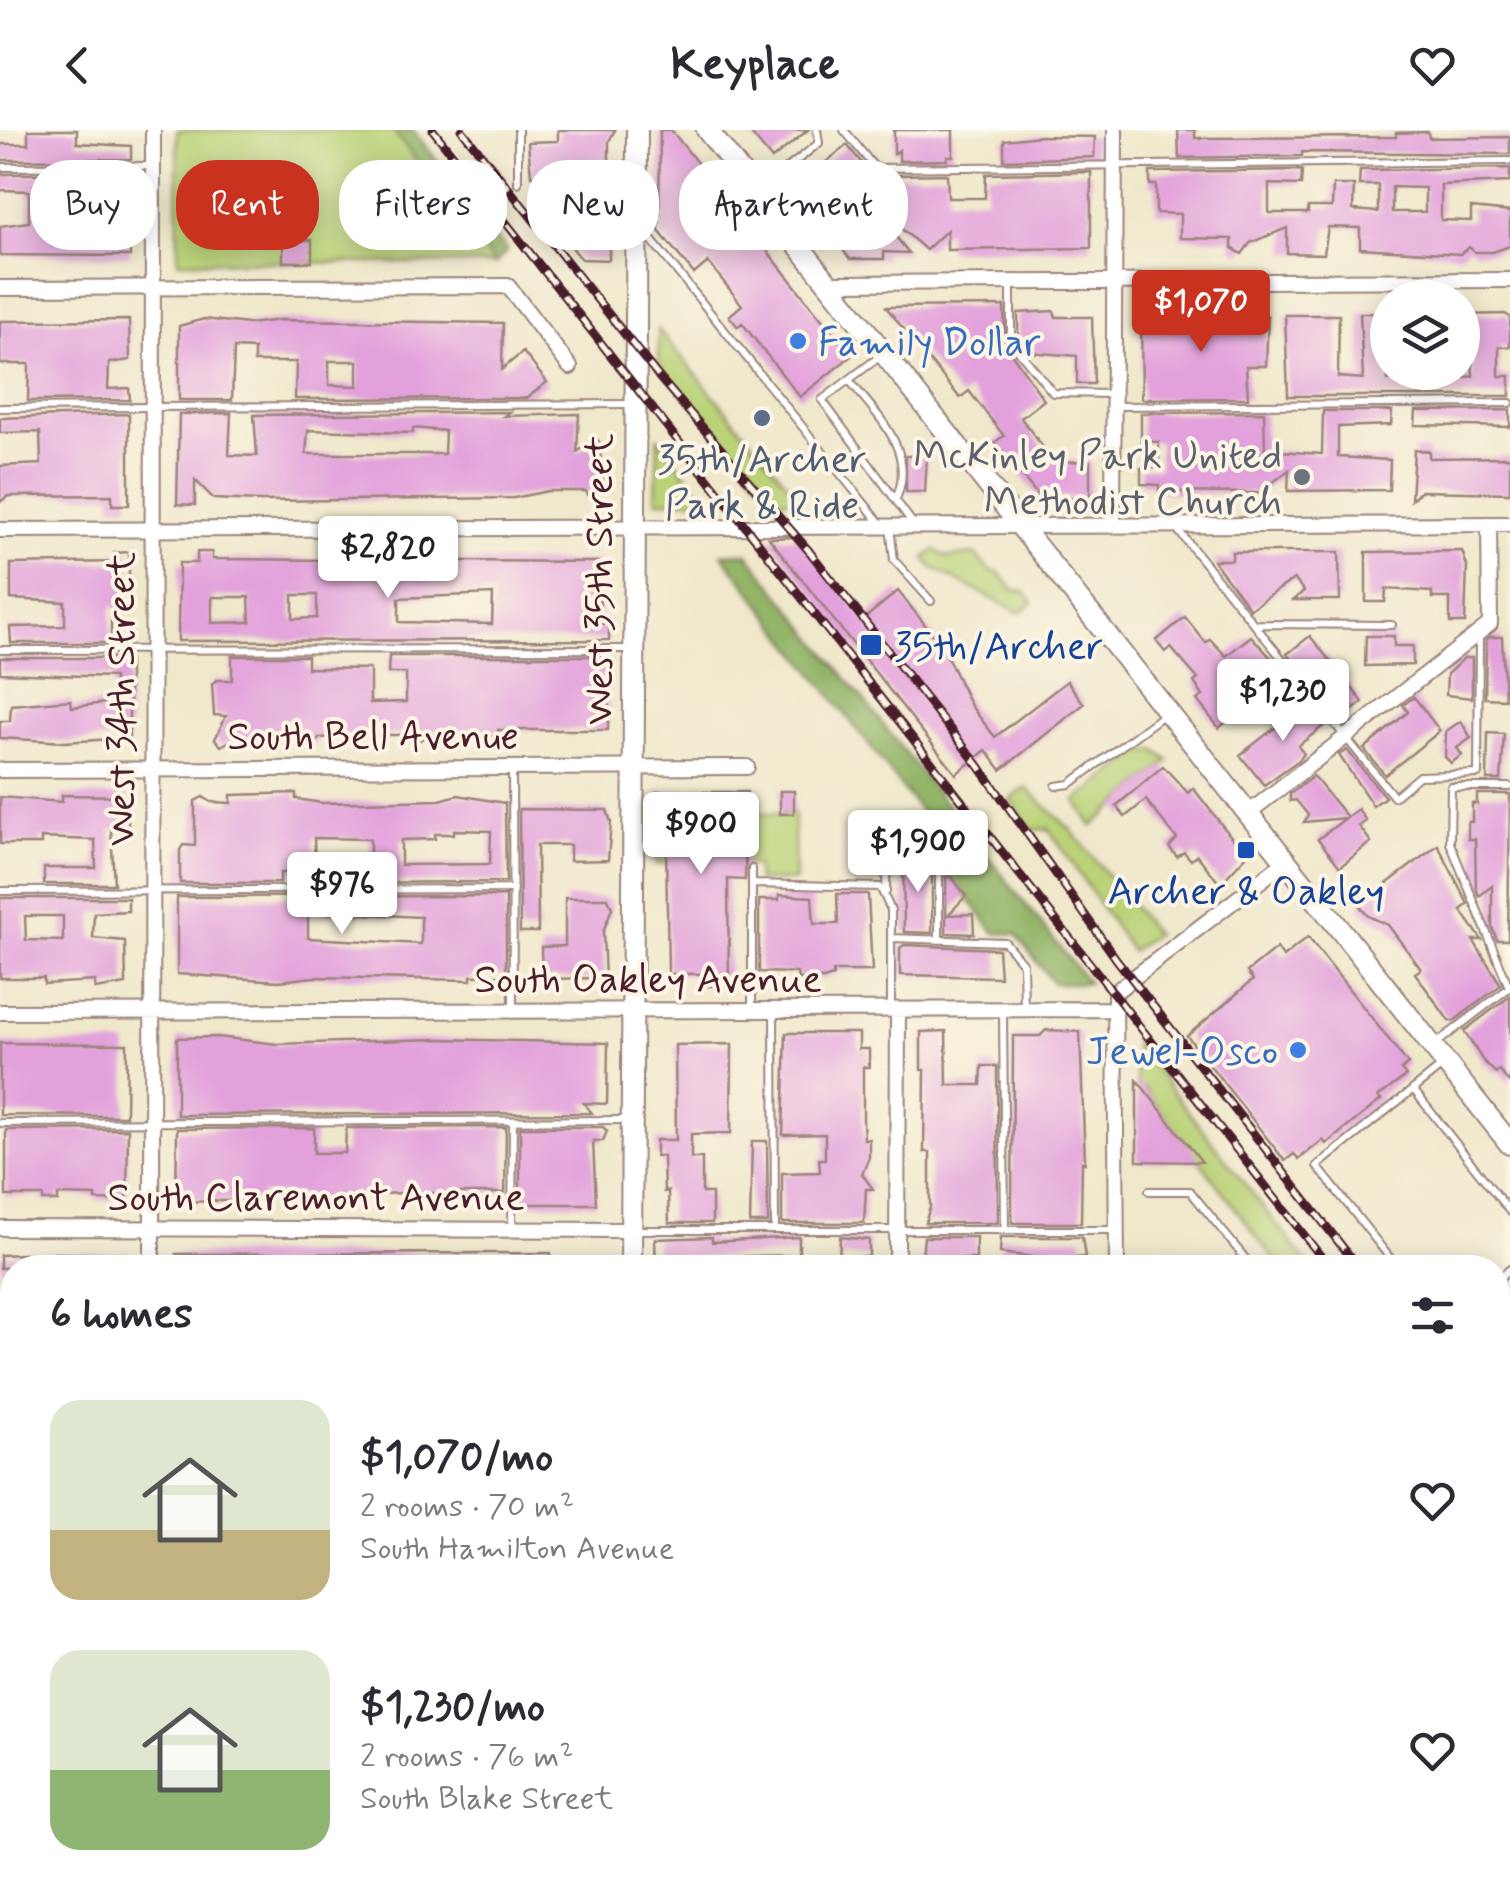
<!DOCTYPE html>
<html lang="en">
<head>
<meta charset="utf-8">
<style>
  body { margin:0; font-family:Mynerve,sans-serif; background:#f7f7f7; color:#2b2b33; height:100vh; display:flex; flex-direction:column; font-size:38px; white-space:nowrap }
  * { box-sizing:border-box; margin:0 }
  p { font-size:32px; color:#7c7c81 }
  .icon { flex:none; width:55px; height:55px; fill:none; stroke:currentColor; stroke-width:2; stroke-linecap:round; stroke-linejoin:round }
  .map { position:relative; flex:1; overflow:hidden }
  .sheet { position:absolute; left:0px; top:1125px; width:1510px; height:642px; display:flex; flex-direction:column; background:#fff; border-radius:40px 40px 0 0; box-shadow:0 5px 25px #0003 }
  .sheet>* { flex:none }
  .banner { position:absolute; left:30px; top:30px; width:1000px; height:90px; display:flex; gap:20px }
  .tools { position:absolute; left:1370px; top:150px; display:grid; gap:20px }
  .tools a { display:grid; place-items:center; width:110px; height:110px; border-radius:50%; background:#fff; box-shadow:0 5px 25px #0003; font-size:50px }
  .price { position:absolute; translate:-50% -85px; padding:0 22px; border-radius:10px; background:#fff; color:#222; font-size:32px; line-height:65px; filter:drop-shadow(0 2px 5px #0008) }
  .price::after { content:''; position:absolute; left:50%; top:60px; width:30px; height:22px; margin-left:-15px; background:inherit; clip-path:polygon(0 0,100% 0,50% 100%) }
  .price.on { background:#c8321e; color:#fff }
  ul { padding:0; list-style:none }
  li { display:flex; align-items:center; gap:30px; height:250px; padding:0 50px }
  li span { display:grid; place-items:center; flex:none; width:280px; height:200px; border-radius:30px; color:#555 }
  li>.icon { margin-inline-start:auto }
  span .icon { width:120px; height:120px; fill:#fffc; stroke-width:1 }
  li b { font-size:42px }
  h2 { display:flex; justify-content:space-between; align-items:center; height:120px; padding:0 50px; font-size:42px }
  .chip { padding:0 35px; border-radius:40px; background:#fff; box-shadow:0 5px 25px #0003; font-size:35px; line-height:90px }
  .chip.on { background:#c8321e; color:#fff }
  header { display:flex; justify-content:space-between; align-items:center; height:130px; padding:0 50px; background:#fff; font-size:45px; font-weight:700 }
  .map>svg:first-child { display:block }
</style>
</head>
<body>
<header><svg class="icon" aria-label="back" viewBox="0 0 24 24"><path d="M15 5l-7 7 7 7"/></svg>Keyplace<svg class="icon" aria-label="heart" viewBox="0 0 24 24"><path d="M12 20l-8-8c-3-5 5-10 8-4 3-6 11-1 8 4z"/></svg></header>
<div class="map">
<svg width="1510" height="1767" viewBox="0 0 1510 1767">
  <rect width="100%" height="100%" fill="#fcf5e5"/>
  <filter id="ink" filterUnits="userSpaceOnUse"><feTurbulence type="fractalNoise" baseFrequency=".01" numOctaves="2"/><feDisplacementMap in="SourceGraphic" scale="20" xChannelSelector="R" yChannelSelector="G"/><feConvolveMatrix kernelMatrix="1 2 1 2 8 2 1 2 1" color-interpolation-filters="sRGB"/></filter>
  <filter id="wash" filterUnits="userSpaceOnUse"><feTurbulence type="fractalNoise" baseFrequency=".0048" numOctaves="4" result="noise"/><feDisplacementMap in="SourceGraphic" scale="40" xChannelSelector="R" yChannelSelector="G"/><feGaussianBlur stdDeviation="2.25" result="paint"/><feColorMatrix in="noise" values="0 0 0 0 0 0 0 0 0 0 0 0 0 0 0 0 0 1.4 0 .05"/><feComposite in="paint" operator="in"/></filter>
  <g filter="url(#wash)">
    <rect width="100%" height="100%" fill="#efe8cb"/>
    <path fill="#bad378" stroke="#827952" stroke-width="2.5" d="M177 0H393L495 134 178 131Z
      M658 199 801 370 774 369 659 235Z
      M658 308 706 370H656Z
      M935 420 948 427 975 424 990 441 999 442 1013 460 1024 461 1033 472 1020 483 933 438 925 428Z
      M1155 620 1169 631 1092 696 1076 671 1139 623Z
      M1026 658 1070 699 1155 804 1131 821 1049 699 1032 700 1010 669Z
      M747 671H758L759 684H794L795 751H757L756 735 657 734V714H746Z
      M1134 912 1310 1137H1280L1144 958H1137Z
      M1498 1261H1510V1336H1498Z
      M1498 1436 1510 1468V1584L1498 1528Z
      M143 1755H607V1767H143Z
      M657 1755H1091V1767H657Z
      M1488 1755 1441 1767H1144L1143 1756Z"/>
    <path fill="#93b568" stroke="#6e6a4a" stroke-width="2.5" d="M393 0H413L507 121 495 134Z
      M747 423 1088 853H1053L1016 804 995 803 952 748 946 747V715L722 424Z"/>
    <g id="blocks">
      <path fill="#e2a1db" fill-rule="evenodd" d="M28 0H77V13L131 16V29L0 30V14H28Z
        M558 0H615L609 11V130L581 129 572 117 570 45 531 46 528 12 558 11Z
        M660 0H671L851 226 800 267 742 193 738 197 729 186 742 175 708 132 694 144 659 101Z
        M748 0H808L772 29Z
        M894 0H953V26H947V30L899 31V20L894 24Z
        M1178 0H1195V8H1211L1396 7V3L1428 2 1429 8 1510 7V24L1302 22V26L1179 28Z
        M1040 6 1095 7 1094 27 1004 30V10Z
        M847 15 869 42 854 55 909 123 884 122V129H850L794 58Z
        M1510 38V52L1441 55V90L1471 91V78L1510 82V116L1493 122H1475L1469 117 1460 124 1360 118V98L1328 97 1324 124 1287 123V98L1250 113 1242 124 1232 118V109L1180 108V84L1156 83V55H1150V42L1302 40 1301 55 1269 54V83H1308V77H1332L1333 55H1354L1353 80 1378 82V55H1359L1360 40ZM1392 57 1425 58V82H1392Z
        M1091 42V118L947 120V100L926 120 896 94 899 45 947 44 948 68H985L986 44Z
        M130 43 131 60 112 61V85L130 87V126L0 125V96L29 92V61L0 60V44Z
        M283 110H312V132H283Z
        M1004 176 1005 214 1044 270 1021 288 1054 332 1090 331V368L1039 367 995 312 1004 306 969 261 960 268 886 177Z
        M1183 180 1187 187 1224 188V183L1268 186 1266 236H1246L1248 268 1142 269 1141 185 1177 186Z
        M1054 181 1056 187H1092L1094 254H1077V226L1029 222 1018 209V183Z
        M1360 183H1386L1388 250 1446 251 1473 246 1472 218H1462V185L1505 184 1510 187V217H1499V246H1510V266H1288L1285 185H1339L1338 247 1363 249Z
        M204 189 248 194 280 190 503 193 502 239 523 222 547 252 527 268 295 269 296 232H254V219L234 218 232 270H179V196ZM329 231H358V256L329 255Z
        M129 190 130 230 109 233 108 259 129 258 130 270 28 271 29 234H0V191Z
        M1510 280V297L1415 295 1416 281Z
        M1323 281H1392L1391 295 1338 297V327L1390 330 1389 360 1288 361 1289 340 1259 363 1159 362V355L1141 354V338H1159V312L1141 311V283L1264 282 1265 320 1322 324Z
        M510 282 504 286 579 284 577 322 596 308 605 319 600 322 604 361 588 365 586 361H548L514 368 261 371 214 369 195 350V375L177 374 179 284 231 283 229 325 257 326 254 285ZM413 298 445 301 444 324H306L308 300 413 303Z
        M129 284V375H112V365L8 366 0 372V336L41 334 40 302 0 303V288Z
        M1414 320 1429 321V328L1510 327V363L1421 361 1411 370Z
        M906 326H927L925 362H906Z
        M800 407 864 489 898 461 942 516 971 576 995 607 1067 551 1084 574 1001 640 986 620 956 644 769 408Z
        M1462 421 1467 436 1465 493H1450V468H1432V462L1386 459 1385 472H1366V422Z
        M129 422V477H111V513H11L10 497 65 496V472L11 469V434L114 432V423Z
        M197 422H212V429L599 432 600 494 609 493V510L178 511 179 433H197ZM493 464 492 494 399 492V468ZM293 465H317V488L293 489ZM212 467H249L250 492 212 493Z
        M1232 422H1339L1340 470H1293L1304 461 1294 449 1250 479 1213 430H1232Z
        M1185 487 1206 513 1210 509 1226 526 1251 506 1285 543 1219 598 1197 570 1203 566 1194 552 1198 549 1171 518 1165 522 1156 511Z
        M1310 506 1363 572 1340 590 1287 524Z
        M1366 506H1394V516H1413V535L1365 536Z
        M1490 507H1502L1505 569 1485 568 1486 510Z
        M232 526H307V538L370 539V573L406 572V543H388L389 526H609L608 600H498V606H427L418 611 405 610V605H372L319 608 313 615 230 611 221 616 215 609 226 586 214 585 212 554 216 550H232Z
        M0 528H129V608L64 612 0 608V591H10L11 575 71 570 72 577 114 572V547L0 543Z
        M1464 528H1472V568L1446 565 1447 544Z
        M1414 567 1440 601 1385 645 1364 619 1408 582 1403 575Z
        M1308 572 1326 594 1298 616 1304 624 1299 630 1264 655 1240 625Z
        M1461 591 1471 608 1457 618 1462 625 1451 633 1445 627 1446 601Z
        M1488 603 1504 604 1501 650H1487Z
        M1347 620 1385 667 1373 676 1339 625Z
        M1163 636 1188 663 1193 658 1246 726 1220 754 1197 725 1191 730 1184 722 1177 727 1169 717 1177 709 1146 670 1125 687 1116 676Z
        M1313 646 1347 687 1358 679 1366 691 1359 696 1371 712 1340 737 1318 709 1346 688 1304 692 1308 685 1296 670 1290 671V664Z
        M780 661H794V684H780Z
        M657 662H747L745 750 728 749 729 856H707V844H668L666 714H657Z
        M296 663V669L322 673 440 670 458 665 505 673 506 752 317 753V736L370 737V709L314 708 315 743H280V753H180V720L183 715 195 716V671L203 667 211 672 231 673V665ZM454 700 491 701 490 734 401 735V710L435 709V704H454Z
        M1477 664H1510L1508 810H1497L1492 797V756L1479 766 1476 758 1475 709H1468V692H1472V673L1477 674Z
        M62 665 128 666V699H111L114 754H44V738H96L95 710 41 708V714H0V667L62 672Z
        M519 679 607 680 611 692 608 730 570 731V715H537L538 802H520Z
        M1438 715 1468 774 1461 780 1482 810H1473L1501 855 1454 891H1449L1415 843 1421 839 1388 795 1368 786 1359 775Z
        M903 727H932V803L904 802Z
        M946 747H952L966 766 948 785 973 784 974 804 946 803Z
        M837 764H868L872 841H833V846L823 849H798L797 843 759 842V770H779V765L812 767 814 794H838Z
        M506 766V845L471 846V850L313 847 279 851 177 844V767ZM341 783 421 787V814L308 808V784Z
        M0 768H128V781L94 783 93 808 125 811 126 854 95 859V851L44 854V848H0ZM25 786H63V811L26 810Z
        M565 768H608L612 778 603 802 605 848 542 849 541 817 565 816Z
        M1308 807 1408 934 1401 940 1406 946 1378 967 1381 970 1326 1014 1323 1010 1299 1029 1294 1024 1285 1031 1187 906 1253 850 1247 842 1277 818 1283 827Z
        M904 815 998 819 1000 847 900 845V818Z
        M1510 866V954L1499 940 1496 943 1483 931 1464 901Z
        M1046 900 1080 902 1085 1033 1082 1032 1081 1093H1012L1013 906H1040Z
        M946 901 947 955H981L982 936H997L998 1093H925L930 1077V1022H924L925 940H921V902Z
        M786 903H859V919H869V937H863V991L864 1009H869V1027L862 1044 873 1059H866L864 1093H782V1043L820 1042 819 1029H825V1004L783 1005Z
        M217 907 277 914 438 909 608 913 607 974 584 973 592 983 177 985V908Z
        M0 913 127 914 126 986 0 985Z
        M732 914 731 1003 691 1004V1028H702V1063H712V1093H669L668 1061 664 1062 663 1026H656V1010H676L675 915Z
        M1137 950 1202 1032 1137 1031Z
        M506 997 505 1063H401L364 1065V1070H300V1064H261V1070L176 1072 177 999 314 998V1023H345L346 998Z
        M520 997H603L607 1001 603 1011H593L596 1074H520Z
        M128 999 127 1071 96 1070V1066L58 1065V1071H43V1066H6V1000Z
        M752 1011H767L768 1093H750Z
        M712 1107V1112L799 1107V1125L669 1128 670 1138H656L655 1109Z
        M840 1107 869 1110V1127H843L839 1133Z
        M924 1107H976V1129H946V1138H921Z
        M1001 1107H1082L1085 1127 1034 1132V1127L1000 1123Z
        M52 1123 127 1124 126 1138H0V1125Z
        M551 1123V1138H176V1124Z
        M0 1167H12V1198L0 1208Z
        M0 1503H12V1579H0Z
        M0 1639H12V1765L0 1766Z"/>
    </g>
  </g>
  <g filter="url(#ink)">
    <use href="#blocks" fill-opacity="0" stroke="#9c847b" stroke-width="2.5"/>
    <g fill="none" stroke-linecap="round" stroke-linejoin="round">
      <g stroke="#9c847b" stroke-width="10">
        <path id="service" d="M844 0 875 38 1510 31
          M0 37 151 36
          M518 53V0
          M761 59 819 13 817 0
          M641 97 881 394
          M1011 155V211L1053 263 1112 264
          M883 224 822 270 914 395
          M849 250C877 285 917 321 896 369
          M1116 276 1510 273
          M0 278 633 274
          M890 397 894 430 931 471
          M1177 399 1394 667 1419 646 1478 644 1479 507
          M1255 494 1392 495
          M0 520 629 519
          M512 638 513 881
          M1056 656 1070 654 1166 583
          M752 739V878
          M752 754 880 757 891 780V879
          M0 761 513 759
          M886 762 887 717 939 718V810
          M891 808 1005 812 1023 834 1024 879
          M1509 857 1450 713 1451 657H1510
          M774 881 775 1100
          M1003 882 1005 1100
          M1437 913 1510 857
          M1413 959 1510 1082
          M0 993 629 990
          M1149 1061H1190L1253 1138
          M512 1099 513 991
          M633 1100H1115
          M1398 1138 1317 1036 1441 937
          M1498 1150 1510 1139
          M1498 1181 1510 1196
          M0 1495H12
          M1498 1557V1595
          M1498 1609 1508 1614 1510 1628
          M1498 1706 1510 1704"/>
      </g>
      <g stroke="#9c847b" stroke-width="18">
        <path id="minor" d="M828 153 1510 150
          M0 158 508 156 570 237
          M1113 394 1115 0
          M0 400 1510 394
          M0 640 747 637
          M1247 684 1490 494 1489 394
          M0 882 1116 879
          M0 1098 631 1100
          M152 1138 153 0
          M897 1138 898 880
          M1117 1138 1115 862 1285 732
          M0 1239H12
          M0 1615H12
          M1119 1755V1767"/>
      </g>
      <g stroke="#9c847b" stroke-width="21">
        <path id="tertiary" d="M1498 1244H1510
          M0 1267H12
          M0 1287H12"/>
      </g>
      <g stroke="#9c847b" stroke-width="24">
        <path id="secondary" d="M707 0 1510 1014
          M631 1138 637 0
          M1498 1356H1510
          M0 1358 12 1359
          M633 1755V1767"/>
      </g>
      <use href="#service" stroke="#fff" stroke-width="6"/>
      <use href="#minor" stroke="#fff" stroke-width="14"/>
      <use href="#tertiary" stroke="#fff" stroke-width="18"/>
      <use href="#secondary" stroke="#fff" stroke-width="20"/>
      <g stroke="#4a1f2b" stroke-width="9">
        <path id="rail" d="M433 0 1330 1138
          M462 0 658 246 809 421 979 636 1117 830 1359 1138
          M1498 1330 1510 1349
          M1498 1396 1510 1422
          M1498 1420 1510 1449
          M1487 1767 1510 1761"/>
      </g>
      <use href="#rail" stroke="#fcf5e5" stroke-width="5" stroke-dasharray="15" stroke-linecap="butt"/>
    </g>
  </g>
  <g fill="#3f7fe0" stroke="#fcf5e5" stroke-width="4">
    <circle cx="798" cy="211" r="10"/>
    <circle cx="1298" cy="920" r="10"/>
  </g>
  <circle fill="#5c6f8a" stroke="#fcf5e5" stroke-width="4" cx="762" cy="288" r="10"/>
  <circle fill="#6b7280" stroke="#fcf5e5" stroke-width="4" cx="1302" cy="347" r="10"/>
  <g fill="#1a4fb4" stroke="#fcf5e5" stroke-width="4">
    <rect x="859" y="503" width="24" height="24" rx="5"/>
    <rect x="1236" y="710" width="20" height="20" rx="5"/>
  </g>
  <g text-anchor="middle" stroke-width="8" stroke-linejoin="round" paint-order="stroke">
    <g font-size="40" fill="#366cbe" stroke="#fcf5e5" text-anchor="start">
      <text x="818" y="225">Family Dollar</text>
      <text x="1278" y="934" text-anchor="end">Jewel-Osco</text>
    </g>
    <g font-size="40" fill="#5b616d" stroke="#fcf5e5" text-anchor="end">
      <text x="1282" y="338">McKinley Park United<tspan x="1282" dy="46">Methodist Church</tspan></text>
    </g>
    <g font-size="40" fill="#4e5e75" stroke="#fcf5e5">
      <text x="762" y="342">35th/Archer<tspan x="762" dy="46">Park &amp; Ride</tspan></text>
    </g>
    <g font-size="40" fill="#4a1f2b" stroke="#fcf5e5">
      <text transform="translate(598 449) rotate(-90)" y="14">West 35th Street</text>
      <text transform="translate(120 569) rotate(-90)" y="14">West 34th Street</text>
      <text x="373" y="619">South Bell Avenue</text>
      <text x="648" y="862">South Oakley Avenue</text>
      <text x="316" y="1080">South Claremont Avenue</text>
    </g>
    <g font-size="40" fill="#164399" stroke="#fcf5e5" text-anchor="start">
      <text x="894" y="529">35th/Archer</text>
      <text x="1246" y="774" text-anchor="middle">Archer &amp; Oakley</text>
    </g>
  </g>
</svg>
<div class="tools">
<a><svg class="icon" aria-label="layers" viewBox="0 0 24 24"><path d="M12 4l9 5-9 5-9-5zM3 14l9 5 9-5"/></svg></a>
</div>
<b class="price on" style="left:1201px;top:225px">$1,070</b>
<b class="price" style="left:388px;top:471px">$2,820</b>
<b class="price" style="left:1283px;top:614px">$1,230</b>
<b class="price" style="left:701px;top:747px">$900</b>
<b class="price" style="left:918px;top:765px">$1,900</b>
<b class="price" style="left:342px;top:807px">$976</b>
<div class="banner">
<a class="chip">Buy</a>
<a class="chip on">Rent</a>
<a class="chip">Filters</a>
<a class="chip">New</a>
<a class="chip">Apartment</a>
</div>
<section class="sheet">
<h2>6 homes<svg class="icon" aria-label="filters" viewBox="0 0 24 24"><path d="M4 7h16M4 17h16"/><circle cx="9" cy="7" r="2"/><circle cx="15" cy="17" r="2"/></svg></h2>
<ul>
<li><span style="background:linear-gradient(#dfe7d0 65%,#c2b280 0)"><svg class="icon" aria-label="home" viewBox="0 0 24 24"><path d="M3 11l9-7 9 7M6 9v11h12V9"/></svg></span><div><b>$1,070/mo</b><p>2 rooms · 70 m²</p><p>South Hamilton Avenue</p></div><svg class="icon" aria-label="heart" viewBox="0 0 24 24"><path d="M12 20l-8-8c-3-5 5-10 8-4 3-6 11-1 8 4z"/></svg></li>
<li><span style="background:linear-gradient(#dfe7d0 60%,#8fb573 0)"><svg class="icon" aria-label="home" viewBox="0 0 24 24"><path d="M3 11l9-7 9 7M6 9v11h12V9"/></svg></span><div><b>$1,230/mo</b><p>2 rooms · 76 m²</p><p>South Blake Street</p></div><svg class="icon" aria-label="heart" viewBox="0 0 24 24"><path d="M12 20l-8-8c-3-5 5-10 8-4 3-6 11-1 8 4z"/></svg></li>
</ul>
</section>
</div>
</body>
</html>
